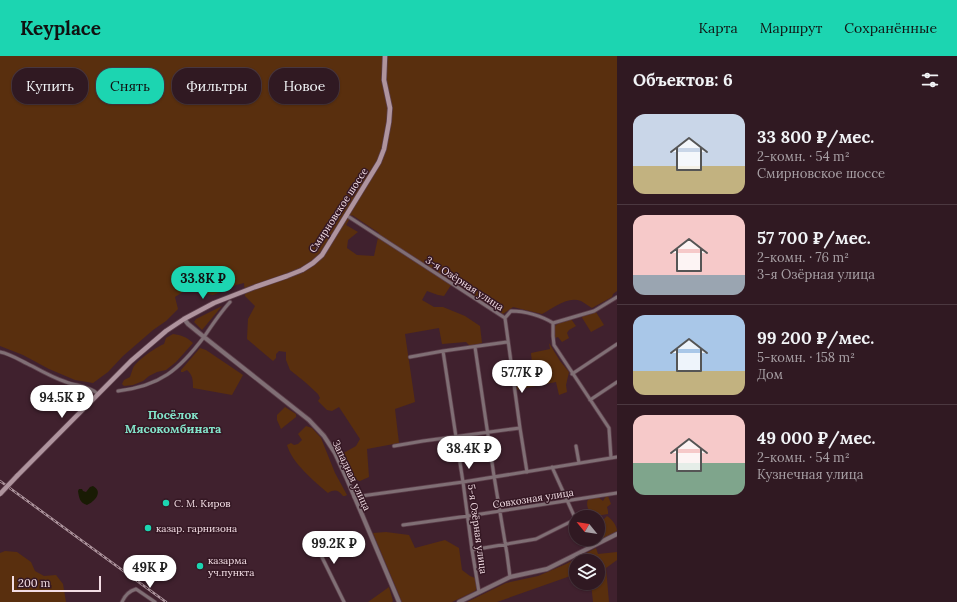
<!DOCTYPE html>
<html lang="ru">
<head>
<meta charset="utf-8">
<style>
  body { margin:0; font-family:Lora,serif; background:#38222a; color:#f1f3f6; height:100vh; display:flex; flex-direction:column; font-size:15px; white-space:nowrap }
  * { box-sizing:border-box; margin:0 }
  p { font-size:13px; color:#a8a0a5 }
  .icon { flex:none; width:22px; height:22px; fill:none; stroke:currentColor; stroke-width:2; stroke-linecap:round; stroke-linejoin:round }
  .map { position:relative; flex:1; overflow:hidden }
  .details { display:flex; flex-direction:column; background:#301922; width:340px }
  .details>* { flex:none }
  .top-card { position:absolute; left:12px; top:12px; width:380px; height:36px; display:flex; gap:8px }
  .needle { width:26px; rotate:300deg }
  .controls { position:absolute; left:569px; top:454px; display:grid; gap:8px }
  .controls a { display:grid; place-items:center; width:36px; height:36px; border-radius:50%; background:#301922; box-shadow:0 1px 3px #0004,0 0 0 1px #4b3840; font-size:20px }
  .scale { position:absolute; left:12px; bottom:10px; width:89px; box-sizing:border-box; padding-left:4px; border:2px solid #f2dde4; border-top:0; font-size:11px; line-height:14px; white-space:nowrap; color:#f2dde4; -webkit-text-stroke:3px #351824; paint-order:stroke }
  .price { position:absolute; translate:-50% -34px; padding:0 9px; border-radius:14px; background:#fff; color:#222; font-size:13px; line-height:26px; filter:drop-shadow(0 1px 2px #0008) }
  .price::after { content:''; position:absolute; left:50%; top:24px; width:12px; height:9px; margin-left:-6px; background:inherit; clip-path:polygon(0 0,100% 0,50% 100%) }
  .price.active { background:#1cd5b1; color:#111 }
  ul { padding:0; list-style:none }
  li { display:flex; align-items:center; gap:12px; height:100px; padding:0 16px }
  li+li { border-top:1px solid #4b3840 }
  li span { display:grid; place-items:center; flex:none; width:112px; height:80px; border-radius:12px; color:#555 }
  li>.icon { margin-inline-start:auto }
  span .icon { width:48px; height:48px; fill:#fffc; stroke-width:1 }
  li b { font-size:17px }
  h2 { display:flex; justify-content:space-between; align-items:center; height:48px; padding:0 16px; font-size:17px }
  .pill { padding:0 14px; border-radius:16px; background:#301922; box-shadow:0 1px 3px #0004,0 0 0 1px #4b3840; font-size:14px; line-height:36px }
  .pill.active { background:#1cd5b1; color:#111 }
  header { display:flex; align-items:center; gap:24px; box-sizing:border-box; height:56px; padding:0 20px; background:#1cd5b1; color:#111 }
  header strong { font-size:19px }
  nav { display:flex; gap:22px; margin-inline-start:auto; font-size:14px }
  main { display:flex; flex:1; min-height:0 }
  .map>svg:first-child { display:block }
</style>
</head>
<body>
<header>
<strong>Keyplace</strong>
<nav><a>Карта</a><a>Маршрут</a><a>Сохранённые</a></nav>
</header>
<main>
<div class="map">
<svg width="617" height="546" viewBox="0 0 617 546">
  <rect width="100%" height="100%" fill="#40212e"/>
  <path fill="#592f0e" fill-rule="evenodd" d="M0 0H617V235L613 238 612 241 592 252C588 250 585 247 581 245 567 240 554 252 542 258L513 251 503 258 453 226 444 240 438 239 427 235 422 244 434 251H443L465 260 480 270 482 287 470 290 466 286 442 288 439 272 405 278 415 346 395 353 399 387 367 393 369 421 360 425 349 421 340 399 356 390 360 383 339 351 332 355 327 354 318 345 320 342 318 338 305 326 290 314 286 304V296L279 295 276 298V302L273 305 247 283 248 263 255 250 245 240 244 227 236 229 226 234 213 239 202 237 197 229 186 234 175 241 178 253 166 265 153 274 123 300 108 316 93 327 75 324 49 313 23 299 0 290ZM352 159 379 177 374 200 357 199 347 192 348 184 358 176 346 169Z
    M222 250 202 274 194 266 196 263Z
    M596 256 604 269 591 276 581 260 588 259Z
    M571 263 576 270 569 274 567 277 569 282 562 286 558 281 555 282V270L560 266Z
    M173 278C181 279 187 281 193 287L176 306 166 314 157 316 149 320 143 325 133 329 124 330 122 328 124 324 130 321C131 318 132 315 133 312 137 304 155 292 164 288L166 282Z
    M549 287 560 305 569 316 566 329 567 336 559 339 556 326 516 334 513 309 532 307 531 297 550 293Z
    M200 292 206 294 243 319 232 339 193 332C193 325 193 319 187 314L183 316H181V314Z
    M285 351 296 358V361L281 373 277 364V359Z
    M306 370 312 372 321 382 335 417 347 439 345 440H343C338 434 335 433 328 437 314 425 292 407 287 389L291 387 294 389 298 388 302 384 298 378Z
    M606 440H608L611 448 607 451 608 455V458L602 459H595L593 461H580L588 457 589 454C587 451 586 446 589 442L598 441 603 445Z
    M607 460C612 463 617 470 617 475L604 482 593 487 591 484 592 483H598V478L602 476 601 472V471L605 469 603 465 604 463Z
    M386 476 409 479 415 492 445 484 459 492 462 514 470 520 475 522 477 532 475 535 452 546H402L373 477Z
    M596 492 598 498 617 496V504L606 512 609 546H593L591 527H598V505H576V518L497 546H467L506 527 538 520 566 508Z
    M5 495 17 496 31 506 35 515 44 520 56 519 63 528 66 546H0V497Z
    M389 531 393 545 392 546H368Z"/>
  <path fill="#191b04" d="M93 430C104 436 94 446 87 449 80 447 79 442 78 435L79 433H82L83 435 86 436 90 431Z"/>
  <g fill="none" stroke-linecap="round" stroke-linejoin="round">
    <g stroke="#5c3f4b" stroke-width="4.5">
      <path id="minor" d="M346 159 505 262 520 372 527 416
        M505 262 511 255C525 255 542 260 553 267L594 255 617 241
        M553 267V280L554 289 609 372 611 402
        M475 291 494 420 507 498 510 521
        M443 295 456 381 463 426 472 494 479 536
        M0 296C11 298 21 305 32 310 43 316 54 322 66 326 77 330 89 330 98 338
        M410 301 443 295 507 286
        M572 318 617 288
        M118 335C160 330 179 314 204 281 212 269 220 257 230 246
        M590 344 617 326
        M394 390 423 385 520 372
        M576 390 579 407
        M552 411 576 464
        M354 441 463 426 617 401
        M403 469 468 460 617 437
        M311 481 314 485 344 546
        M586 483 591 491
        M472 494 536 483 576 463
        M122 546C125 539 129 535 136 533L155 546"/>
    </g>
    <g stroke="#5c3f4b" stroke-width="5.5">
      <path id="tertiary" d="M184 263 188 268 204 281 309 364 324 380 335 397 347 423 399 546
        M459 546 510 521 547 513 617 478"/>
    </g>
    <g stroke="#5c3f4b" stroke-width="6">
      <path id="secondary" d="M17 420 131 305 166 275 184 263 214 247 255 231 287 220 302 214 313 207 322 199 379 106 384 93 389 66 390 52 384 24 385 0"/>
    </g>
    <use href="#minor" stroke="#806f75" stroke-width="3"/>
    <use href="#tertiary" stroke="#806f75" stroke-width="4"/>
    <use href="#secondary" stroke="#af949e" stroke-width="4.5"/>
    <g stroke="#ad949d" stroke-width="2.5">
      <path id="rail" d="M0 425 166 546"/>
    </g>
    <use href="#rail" stroke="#351824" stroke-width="1" stroke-dasharray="3" stroke-linecap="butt"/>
    <g stroke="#5c3f4b" stroke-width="6" stroke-linecap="butt">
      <path id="secondary-bridge" d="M0 438 17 420"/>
    </g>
    <use href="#secondary-bridge" stroke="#af949e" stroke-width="4.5"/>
  </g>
  <g fill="#1cd5b1" stroke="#351824" stroke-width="1.5">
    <circle cx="166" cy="447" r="4"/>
    <circle cx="148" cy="472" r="4"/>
    <circle cx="200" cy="510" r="4"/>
  </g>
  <g text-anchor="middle" stroke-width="3" stroke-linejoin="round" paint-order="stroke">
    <g font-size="10" fill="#f2dde4" stroke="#351824">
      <text transform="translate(338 154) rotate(-57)" y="4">Смирновское шоссе</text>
      <text transform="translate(465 227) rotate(33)" y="4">3-я Озёрная улица</text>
      <text transform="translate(352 419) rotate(65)" y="4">Западная улица</text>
      <text transform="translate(533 442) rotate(-9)" y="4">Совхозная улица</text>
      <text transform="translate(478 473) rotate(82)" y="4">5-я Озёрная улица</text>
    </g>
    <g font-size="10" fill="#f2dde4" stroke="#351824" text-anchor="start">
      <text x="174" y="451">С. М. Киров</text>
      <text x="156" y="476">казар. гарнизона</text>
      <text x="208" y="508">казарма<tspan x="208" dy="12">уч.пункта</tspan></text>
    </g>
    <g font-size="12" font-weight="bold" fill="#83e4ca" stroke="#351824">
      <text x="173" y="363">Посёлок<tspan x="173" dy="14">Мясокомбината</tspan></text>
    </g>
  </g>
</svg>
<div class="controls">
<a><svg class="needle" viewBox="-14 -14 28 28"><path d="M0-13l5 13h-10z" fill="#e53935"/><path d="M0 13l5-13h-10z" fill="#a8a0a5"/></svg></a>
<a><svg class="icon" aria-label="layers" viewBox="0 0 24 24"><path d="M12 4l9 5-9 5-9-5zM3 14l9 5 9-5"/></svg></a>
</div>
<div class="scale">200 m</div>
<b class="price active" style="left:203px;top:244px">33.8K ₽</b>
<b class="price" style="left:522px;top:338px">57.7K ₽</b>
<b class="price" style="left:62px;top:363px">94.5K ₽</b>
<b class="price" style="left:469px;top:414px">38.4K ₽</b>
<b class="price" style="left:334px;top:509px">99.2K ₽</b>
<b class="price" style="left:150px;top:533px">49K ₽</b>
<div class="top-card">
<a class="pill">Купить</a>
<a class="pill active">Снять</a>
<a class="pill">Фильтры</a>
<a class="pill">Новое</a>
</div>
</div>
<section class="details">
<h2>Объектов: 6<svg class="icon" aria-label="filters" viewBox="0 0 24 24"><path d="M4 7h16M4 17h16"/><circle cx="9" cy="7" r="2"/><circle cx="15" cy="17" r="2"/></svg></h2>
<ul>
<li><span style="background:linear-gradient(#c9d6e8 65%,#c2b280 0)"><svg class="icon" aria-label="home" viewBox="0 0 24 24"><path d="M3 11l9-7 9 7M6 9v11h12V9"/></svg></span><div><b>33 800 ₽/мес.</b><p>2-комн. · 54 m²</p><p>Смирновское шоссе</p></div></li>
<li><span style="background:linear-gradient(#f6c9c9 75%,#9aa5b1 0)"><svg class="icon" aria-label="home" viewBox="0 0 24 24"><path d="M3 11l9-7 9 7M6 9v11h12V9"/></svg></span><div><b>57 700 ₽/мес.</b><p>2-комн. · 76 m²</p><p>3-я Озёрная улица</p></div></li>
<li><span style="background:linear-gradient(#a9c7e8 70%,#c2b280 0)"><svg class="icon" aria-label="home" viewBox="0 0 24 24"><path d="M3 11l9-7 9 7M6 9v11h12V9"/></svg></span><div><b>99 200 ₽/мес.</b><p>5-комн. · 158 m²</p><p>Дом</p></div></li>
<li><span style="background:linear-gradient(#f6c9c9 60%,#7fa58c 0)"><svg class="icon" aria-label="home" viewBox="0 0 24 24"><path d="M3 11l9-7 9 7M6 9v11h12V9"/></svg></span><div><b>49 000 ₽/мес.</b><p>2-комн. · 54 m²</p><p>Кузнечная улица</p></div></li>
</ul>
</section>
</main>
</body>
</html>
